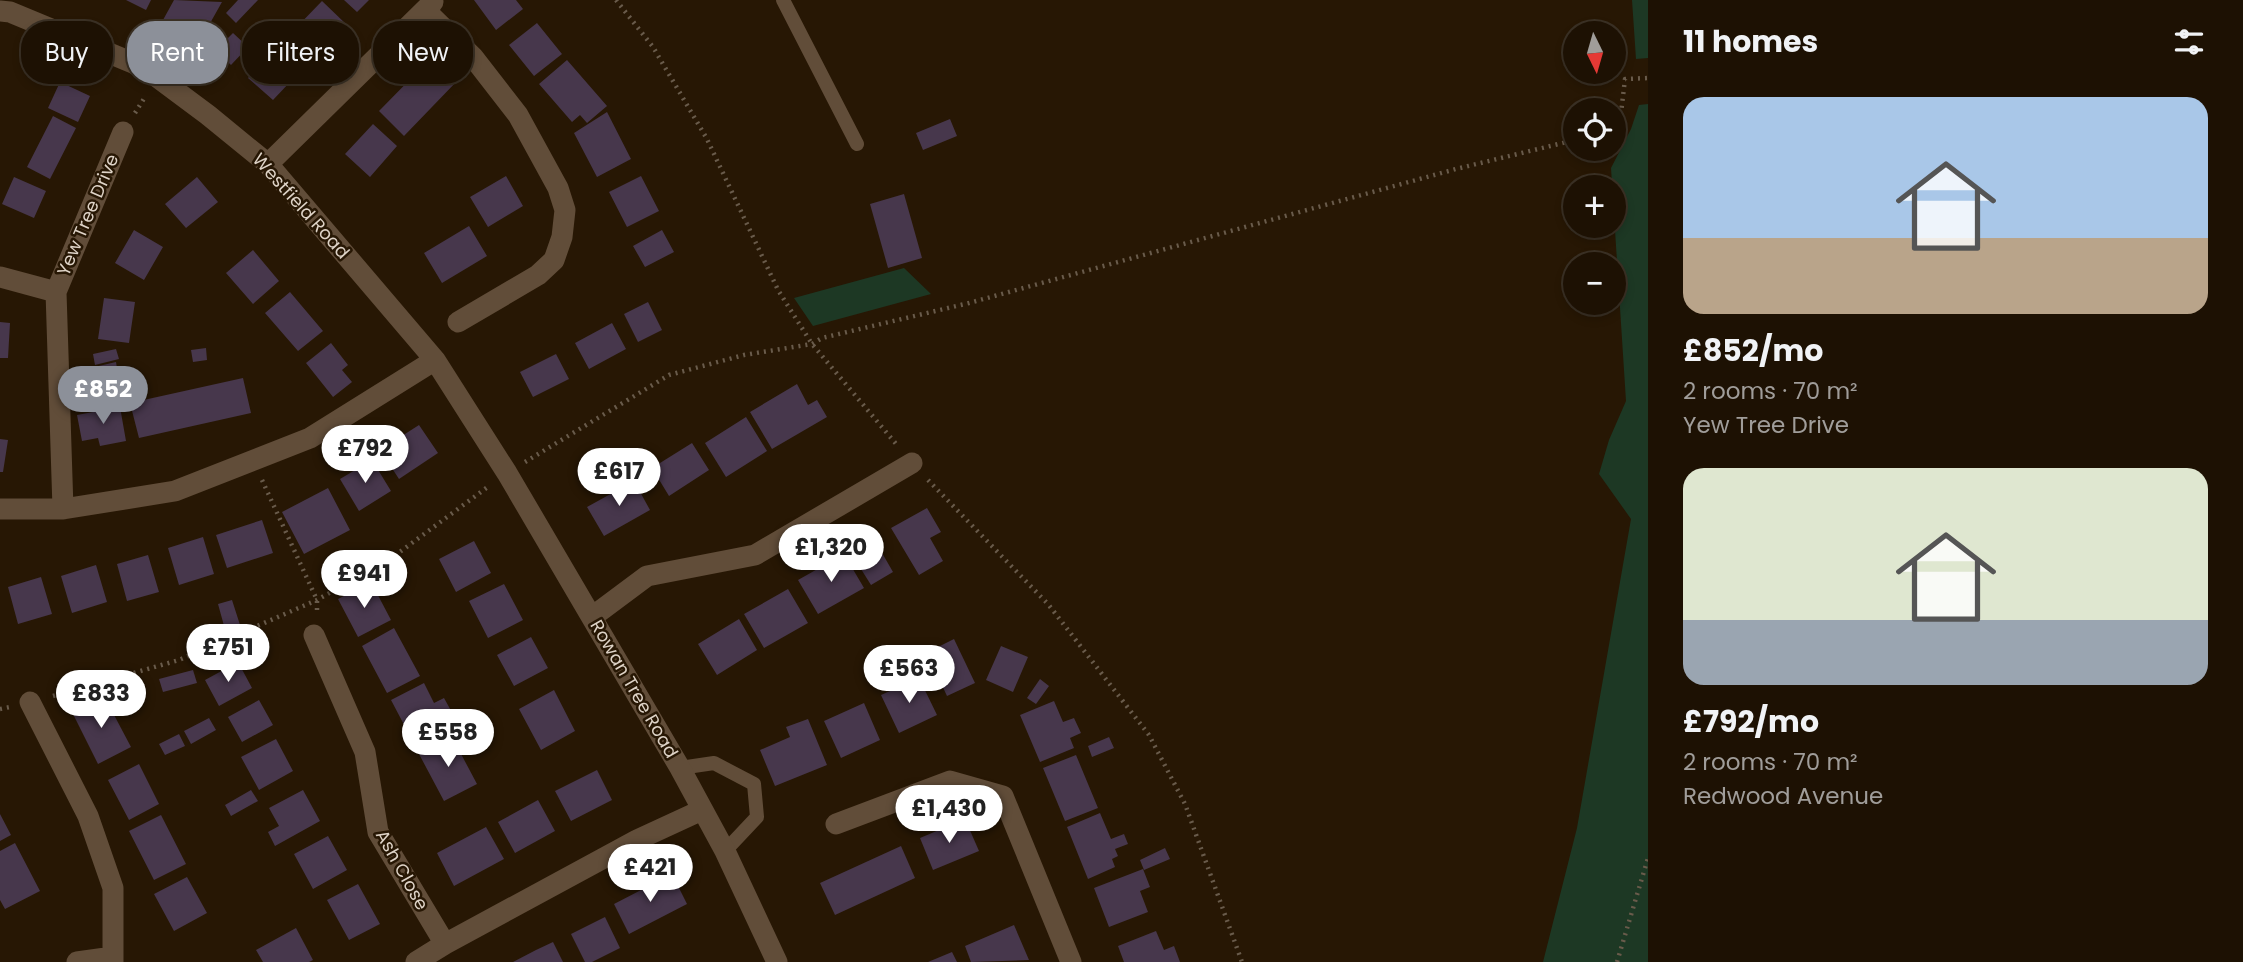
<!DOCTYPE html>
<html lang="en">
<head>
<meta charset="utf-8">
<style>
  body { margin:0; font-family:Poppins,sans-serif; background:#251a0d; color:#f1f3f6; height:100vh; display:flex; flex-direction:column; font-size:26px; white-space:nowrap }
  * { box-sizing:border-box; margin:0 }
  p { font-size:23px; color:#a09d9a }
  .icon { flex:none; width:38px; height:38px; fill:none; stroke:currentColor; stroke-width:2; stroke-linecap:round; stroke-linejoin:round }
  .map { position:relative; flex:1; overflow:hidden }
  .details { display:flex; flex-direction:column; background:#1d1103; width:595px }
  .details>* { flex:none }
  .guide { position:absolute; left:21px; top:21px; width:665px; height:63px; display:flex; gap:14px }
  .needle { width:46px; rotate:175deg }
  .tools { position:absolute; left:1563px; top:21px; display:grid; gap:14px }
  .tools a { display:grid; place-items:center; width:63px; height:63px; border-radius:50%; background:#1d1103; box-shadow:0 4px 10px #0003,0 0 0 2px #3b3125; font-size:35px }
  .price { position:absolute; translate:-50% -60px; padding:0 16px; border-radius:24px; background:#fff; color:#222; font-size:23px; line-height:46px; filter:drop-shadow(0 2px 4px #0008) }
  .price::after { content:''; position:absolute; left:50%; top:42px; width:21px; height:16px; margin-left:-10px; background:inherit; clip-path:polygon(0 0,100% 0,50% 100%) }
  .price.current { background:#8c9099; color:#fff }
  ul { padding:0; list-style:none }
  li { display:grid; align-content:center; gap:14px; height:371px; padding:0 35px }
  li span { display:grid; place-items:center; height:217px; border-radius:21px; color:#555 }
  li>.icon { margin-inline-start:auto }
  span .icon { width:126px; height:126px; fill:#fffc; stroke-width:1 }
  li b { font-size:30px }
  h2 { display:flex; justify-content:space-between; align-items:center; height:84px; padding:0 35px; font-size:30px }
  .tag { padding:0 24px; border-radius:28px; background:#1d1103; box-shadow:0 4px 10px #0003,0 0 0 2px #3b3125; font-size:24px; line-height:63px }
  .tag.current { background:#8c9099; color:#fff }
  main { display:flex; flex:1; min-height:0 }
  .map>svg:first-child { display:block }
</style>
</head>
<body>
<main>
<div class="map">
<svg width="1648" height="962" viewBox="0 0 1648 962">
  <rect width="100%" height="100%" fill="#271704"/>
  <path fill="#1d3824" d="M1632 0H1648V58L1636 59Z
    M1648 104V962H1543L1577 828 1631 519 1599 474 1609 440 1626 401 1611 168 1631 129 1639 105Z
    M904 268 931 294 813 326 794 298Z"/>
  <path fill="#47374c" d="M126 0H151L146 10Z
    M174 0 222 2 200 41 163 20Z
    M238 0H258L236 23 226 13Z
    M344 0H369L357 12Z
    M474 0H516L523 9 496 30Z
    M322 1 347 25 318 54 294 30Z
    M537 23 562 54 534 76 509 45Z
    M233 33 248 47 231 65 216 50Z
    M284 39 309 62 273 100 248 78Z
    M433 56 458 80 404 136 379 111Z
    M567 60 607 106 587 123 580 115 572 122 539 84Z
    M60 82 90 96 78 122 48 108Z
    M607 112 631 159 597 177 574 133Z
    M53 116 76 128 50 179 27 167Z
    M950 119 957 136 923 150 916 133Z
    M373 124 397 146 370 177 345 154Z
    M506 176 523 206 488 227 470 197Z
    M641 176 659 211 627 227 609 192Z
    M14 177 46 191 34 218 2 204Z
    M197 177 218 202 186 228 165 204Z
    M904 194 922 258 888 268 870 204Z
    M469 226 487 256 442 283 424 253Z
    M134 230 163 247 144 280 115 263Z
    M662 230 674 252 645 267 633 246Z
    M253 250 279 281 253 304 226 273Z
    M290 292 323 331 298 351 265 313Z
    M104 298 135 302 129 343 98 339Z
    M648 302 662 330 638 342 624 314Z
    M0 322 10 323 8 358H0Z
    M612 323 626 349 589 369 575 343Z
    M331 343 348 365 342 370 352 382 333 397 306 363Z
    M206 348 207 360 193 362 191 350Z
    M116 349 119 359 95 365 93 354Z
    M556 354 569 379 533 397 520 372Z
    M116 362 118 374 93 380 90 368Z
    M243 378 251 413 139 438 130 403Z
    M797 384 808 405 817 400 827 417 772 449 750 412Z
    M120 407 126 441 100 446 98 438 82 441 77 415Z
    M746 417 767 451 726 477 705 443Z
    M419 425 438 453 399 479 380 450Z
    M0 439 8 440 3 472H0Z
    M692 443 709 470 669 496 652 468Z
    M372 460 391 491 359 511 340 479Z
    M634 481 650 510 604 536 587 507Z
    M328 488 350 530 304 554 282 512Z
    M927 508 941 532 930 538 943 561 919 575 891 528Z
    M262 520 273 553 227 568 216 535Z
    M203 537 214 574 179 585 168 548Z
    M874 539 893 572 871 585 851 553Z
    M474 541 491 573 456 592 439 559Z
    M844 554 864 588 818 614 798 580Z
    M148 555 159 592 127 601 117 564Z
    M96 565 107 602 72 613 61 576Z
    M41 577 52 614 18 624 8 587Z
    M371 582 391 620 358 637 338 599Z
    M504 584 523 620 488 638 469 601Z
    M788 589 808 623 764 648 744 614Z
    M232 600 241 628 226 633 218 604Z
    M739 619 757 650 717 675 698 644Z
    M394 628 420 676 387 693 362 646Z
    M531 637 548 668 514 686 497 655Z
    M954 639 975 683 947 696 931 662 934 660 930 651Z
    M1001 646 1028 657 1013 692 986 680Z
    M238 662 252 688 219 706 205 680Z
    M193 670 197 683 163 692 159 679Z
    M919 678 937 715 899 733 881 695Z
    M1040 679 1049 686 1036 704 1027 698Z
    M424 683 434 703 444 698 454 716 411 738 391 700Z
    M554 690 575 731 541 750 519 709Z
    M104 696 131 747 98 764 72 712Z
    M259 700 273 725 242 742 228 717Z
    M1054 701 1063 722 1074 718 1081 733 1070 738 1074 748 1040 762 1020 715Z
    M864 703 880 740 841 758 824 721Z
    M209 718 216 730 191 744 184 731Z
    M808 719 827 765 775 786 760 750 790 737 786 727Z
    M179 734 185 746 165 755 159 744Z
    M452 737 477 784 444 801 419 754Z
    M1109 737 1114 748 1092 757 1088 746Z
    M276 739 293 771 259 790 241 757Z
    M1076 755 1098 808 1065 821 1043 768Z
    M139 764 159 804 129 820 108 780Z
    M597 770 612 800 571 821 555 791Z
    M251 790 258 801 231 816 225 805Z
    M303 790 320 821 275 846 268 832 279 826 269 808Z
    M538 800 555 831 515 853 498 822Z
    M1100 813 1111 839 1124 834 1128 844 1115 849 1118 856 1112 859 1115 867 1088 879 1067 827Z
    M0 814 11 835 0 841Z
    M161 815 186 864 154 880 129 831Z
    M965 819 979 851 933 870 920 838Z
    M486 827 504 859 454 886 437 853Z
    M328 836 347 870 313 889 294 854Z
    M15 843 40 891 5 909 0 900V851Z
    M901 846 915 878 835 915 820 883Z
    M1165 848 1170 859 1144 870 1140 860Z
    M1143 869 1150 887 1140 891 1148 912 1109 927 1094 888Z
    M672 874 687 904 629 934 614 904Z
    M187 877 207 913 174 931 154 894Z
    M358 884 380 924 349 940 327 900Z
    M605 917 620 948 592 962H585L571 934Z
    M1014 925 1029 960 971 962 965 946Z
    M296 928 313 960 309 962H263L256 950Z
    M1156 931 1164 950 1174 946 1180 962H1124L1118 946Z
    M553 942 563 962H513L536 950Z
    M952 952 957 962H928Z"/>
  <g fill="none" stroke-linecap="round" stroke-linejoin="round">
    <path stroke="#695b4b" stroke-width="4.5" stroke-dasharray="2 5" stroke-linecap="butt" d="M616 0 653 47 707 139 778 290 812 344 897 445
      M135 113 145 97
      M1614 125 1620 122 1625 79 1648 78
      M525 462 669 375 744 355 812 344 822 338 969 303 1456 169 1575 140
      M262 480 317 600V613
      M928 480 1048 604 1149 735 1185 804 1242 962
      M53 696 179 660 317 600 393 557 489 486
      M0 709 10 707
      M1617 962 1648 858"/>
    <path stroke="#614d39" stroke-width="14" d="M783 0 857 144
      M680 768 714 763 754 784 757 817 725 851"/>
    <path stroke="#614d39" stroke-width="21" d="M425 10 473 57 518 115 558 188 565 210 562 237 554 260 538 275 458 322
      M0 11 10 12 133 63 157 77 208 115 268 164 435 360 507 473 680 768 725 851 777 962
      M268 164 433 2
      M0 277 56 292
      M0 509H63L175 491 310 438 435 360
      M63 509 56 292 123 132
      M592 617 647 576 755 555 912 463
      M314 635 365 752 378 832 445 944
      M30 702 88 816 113 888V962
      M836 824 950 781 1003 796 1071 962
      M77 962 113 957
      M416 962 445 944 637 840 702 810"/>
  </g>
  <g text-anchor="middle" stroke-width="5" stroke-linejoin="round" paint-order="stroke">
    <g font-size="18" fill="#ded3c7" stroke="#271704">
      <text transform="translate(301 206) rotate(48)" y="6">Westfield Road</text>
      <text transform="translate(88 215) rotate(-67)" y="6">Yew Tree Drive</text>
      <text transform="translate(634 689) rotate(60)" y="6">Rowan Tree Road</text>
      <text transform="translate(402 870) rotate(61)" y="6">Ash Close</text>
    </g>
  </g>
</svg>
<div class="tools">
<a><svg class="needle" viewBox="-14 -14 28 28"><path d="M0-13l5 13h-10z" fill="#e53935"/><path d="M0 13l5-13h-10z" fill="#a09d9a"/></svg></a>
<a><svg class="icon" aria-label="locate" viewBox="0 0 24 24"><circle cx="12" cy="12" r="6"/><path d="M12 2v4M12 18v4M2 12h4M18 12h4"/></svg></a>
<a>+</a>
<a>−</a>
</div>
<b class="price current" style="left:103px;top:426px">£852</b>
<b class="price" style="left:365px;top:485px">£792</b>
<b class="price" style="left:619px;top:508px">£617</b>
<b class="price" style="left:831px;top:584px">£1,320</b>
<b class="price" style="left:364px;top:610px">£941</b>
<b class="price" style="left:228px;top:684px">£751</b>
<b class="price" style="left:909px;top:705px">£563</b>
<b class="price" style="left:101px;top:730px">£833</b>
<b class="price" style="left:448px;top:769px">£558</b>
<b class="price" style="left:949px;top:845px">£1,430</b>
<b class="price" style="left:650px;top:904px">£421</b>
<div class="guide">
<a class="tag">Buy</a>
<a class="tag current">Rent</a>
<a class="tag">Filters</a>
<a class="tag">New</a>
</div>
</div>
<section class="details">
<h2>11 homes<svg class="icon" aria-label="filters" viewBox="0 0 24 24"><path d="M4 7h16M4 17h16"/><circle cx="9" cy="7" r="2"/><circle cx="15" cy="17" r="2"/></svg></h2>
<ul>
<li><span style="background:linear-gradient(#a9c7e8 65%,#b9a48a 0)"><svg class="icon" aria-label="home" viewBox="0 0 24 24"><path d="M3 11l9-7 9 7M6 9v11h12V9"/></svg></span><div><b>£852/mo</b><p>2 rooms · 70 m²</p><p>Yew Tree Drive</p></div></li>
<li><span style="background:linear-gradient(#dfe7d0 70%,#9aa5b1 0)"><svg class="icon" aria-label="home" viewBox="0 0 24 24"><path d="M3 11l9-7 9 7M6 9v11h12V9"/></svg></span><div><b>£792/mo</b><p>2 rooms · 70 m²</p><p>Redwood Avenue</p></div></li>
</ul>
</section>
</main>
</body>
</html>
